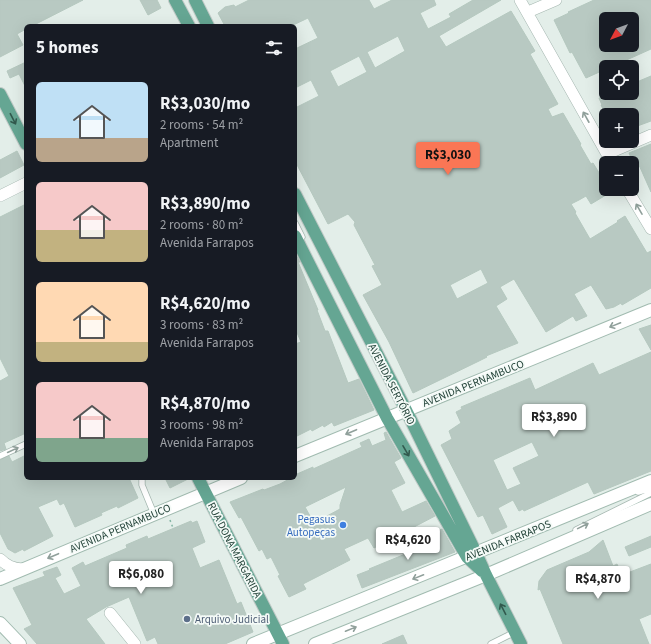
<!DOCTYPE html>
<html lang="en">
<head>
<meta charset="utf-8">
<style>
  body { margin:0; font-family:"Source Sans 3",sans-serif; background:#20242c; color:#f1f3f6; height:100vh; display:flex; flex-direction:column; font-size:15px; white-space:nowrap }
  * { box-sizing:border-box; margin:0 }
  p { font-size:13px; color:#9ea1a6 }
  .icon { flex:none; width:22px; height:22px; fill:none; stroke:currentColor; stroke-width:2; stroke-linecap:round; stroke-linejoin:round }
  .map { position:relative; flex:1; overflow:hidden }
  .panel { position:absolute; left:24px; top:24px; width:273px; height:456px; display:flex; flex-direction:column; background:#171b24; border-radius:6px; box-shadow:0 4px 16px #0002 }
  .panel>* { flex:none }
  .needle { width:26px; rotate:229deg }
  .tools { position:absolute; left:599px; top:12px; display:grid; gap:8px }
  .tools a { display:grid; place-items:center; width:40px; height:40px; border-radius:6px; background:#171b24; box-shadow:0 4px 16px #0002; font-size:20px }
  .price { position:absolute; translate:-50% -34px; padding:0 9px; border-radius:4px; background:#fff; color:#222; font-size:13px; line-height:26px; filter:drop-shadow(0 1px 2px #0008) }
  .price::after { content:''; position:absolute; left:50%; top:24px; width:12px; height:9px; margin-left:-6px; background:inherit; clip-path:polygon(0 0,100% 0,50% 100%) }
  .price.active { background:#fa7655; color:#111 }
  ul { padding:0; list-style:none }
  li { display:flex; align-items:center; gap:12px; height:100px; padding:0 12px }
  li span { display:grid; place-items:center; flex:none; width:112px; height:80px; border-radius:6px; color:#555 }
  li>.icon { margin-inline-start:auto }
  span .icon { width:48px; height:48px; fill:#fffc; stroke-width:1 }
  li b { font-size:17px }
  h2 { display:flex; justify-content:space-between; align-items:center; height:48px; padding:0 12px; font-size:17px }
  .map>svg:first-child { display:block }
</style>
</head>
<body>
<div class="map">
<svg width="651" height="644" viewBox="0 0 651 644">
  <rect width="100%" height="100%" fill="#e3eee9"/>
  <path fill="#b8c9c2" stroke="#b5c8bf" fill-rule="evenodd" d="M0 0H83L32 26H26V29L17 34 23 45 0 57Z
    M140 0H157L161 8 148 15Z
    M249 0H369L374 9 392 0H434L436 5 420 13 428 29 451 17 449 14 473 0H501L439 36 446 47 511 11 535 51 530 54 558 104 548 109 552 117 563 113 581 144 580 145 591 164 593 163 601 176 606 173V189H609L611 192 591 204 586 196 579 200 571 204 576 212 575 213 590 239 618 222 617 221 625 216 647 253 651 251V288L622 305 621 303 614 307 606 309 591 285 574 294 587 316 576 321 573 316 546 332 514 279 500 287 507 299 496 306 518 343 486 356 487 357 479 361 413 393 389 342 363 295 382 285 372 266 375 265 354 225 355 222 348 214 328 224 295 161V108L319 96 311 80 295 88V49L318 38 308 18 291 26H225L218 13 225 7 234 5 235 7ZM398 36 405 51 375 68 367 52ZM359 56 367 72 338 87 330 71ZM481 269 488 283 457 299 450 285Z
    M594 0H651V49L611 67H606V69L586 78 572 52 570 53 554 20 569 13 568 12ZM606 19H632V45H606Z
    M26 62V88L19 74 10 78 7 71Z
    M651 76V121L632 128V115H606L601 105H602L599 98 610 93H632V84Z
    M651 144V192L639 165 635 167 629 153Z
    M17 151 24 165 0 178V160Z
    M26 204V433L4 443 6 449 0 451V381L9 376 0 358V217Z
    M295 253 300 262H298L318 310H317L325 331H328L348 383 359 379 374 410 334 426 332 422 324 427 323 425 312 431 311 429 295 437V344L301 342 295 328Z
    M651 325V350L639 329Z
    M651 352V471L594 494 588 482 524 511 523 509 519 511 513 500 498 508 507 527 492 534 483 515 478 517 441 445 452 439 449 431 461 423 456 412 462 409 461 407 530 378 535 390 593 363 599 375ZM532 442 539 456 513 468 521 484 507 490 493 460Z
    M386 432 401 458 394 462 405 483 391 490 402 512 426 501 435 516 374 548 368 538 344 549 350 560 303 584 306 589 289 597 278 576 280 575 271 557 267 559 262 549 259 551 241 517 239 518 230 502 263 489 264 490 280 484 291 478H295V476L297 474 313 467V469L362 447 360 443 369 439 372 446 386 440 384 433ZM346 487 340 505V509L314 523 305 507Z
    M26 455V478H129L138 498 118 508 117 506 101 513 102 515 75 527 64 503 60 505 57 499 38 507 53 536 24 551 23 549 15 553 8 549 0 533V460L9 456 12 462Z
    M165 478H190L170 488Z
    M191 521 192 523 197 521 205 542 192 548 200 568 219 560 237 604 241 602 253 632 225 644H158L155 637 147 641 129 597 106 607 86 619 105 644H37L24 629 32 625 13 588 45 576 43 572 57 567 61 575 55 578 64 594 81 586 72 568 83 562 85 566 127 548 126 545 147 536 148 539Z
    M442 529 455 552 362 588 357 575 370 570 369 569 437 541 433 533Z
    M651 536V547L629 556 625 547Z
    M603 540 613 566 617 564 622 575 651 564V614L639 619 649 644H563L540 589 538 590 539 581 547 570 589 552Z
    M403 635 407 644H382Z"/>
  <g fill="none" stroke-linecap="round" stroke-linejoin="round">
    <g stroke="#a5b7b0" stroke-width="7">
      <path id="lane" d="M295 223 302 237
        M0 456 26 444
        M142 478V485L154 514
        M638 492 651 488
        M576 530 651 493
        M491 644 515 632"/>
    </g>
    <g stroke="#a5b7b0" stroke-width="12">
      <path id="street" d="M520 0 612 163
        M528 12 556 0
        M607 154 651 135
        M627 189 651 229
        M0 196 26 183
        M0 559C7 566 13 568 22 569
        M110 613 135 644"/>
    </g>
    <g stroke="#a1bbb0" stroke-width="14">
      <path id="secondary" d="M295 456 651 310
        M0 579 241 478
        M0 623 20 644
        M253 644 651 481
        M315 644 486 575 651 504"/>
    </g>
    <g stroke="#c1cac7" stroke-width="14">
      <path id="primary" d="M175 0 189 26
        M195 0 208 26
        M0 94 26 144
        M295 194 406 410 476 553 486 575 521 644
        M295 236 387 418 467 557 482 571
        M198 478 283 644"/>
    </g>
    <path stroke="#82b4a2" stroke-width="1.5" stroke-dasharray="2 3" stroke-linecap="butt" d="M170 520 173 528"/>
    <use href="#lane" stroke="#fff" stroke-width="5.5"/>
    <use href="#street" stroke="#fff" stroke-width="11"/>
    <use href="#secondary" stroke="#fff" stroke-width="12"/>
    <use href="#primary" stroke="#65a693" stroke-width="12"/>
  </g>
  <defs><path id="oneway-shaft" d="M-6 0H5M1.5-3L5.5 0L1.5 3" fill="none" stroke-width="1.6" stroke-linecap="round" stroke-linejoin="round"/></defs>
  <g stroke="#90a09b">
    <use href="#oneway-shaft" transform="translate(586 117) rotate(-119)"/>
    <use href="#oneway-shaft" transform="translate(639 209) rotate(-120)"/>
    <use href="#oneway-shaft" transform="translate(615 325) rotate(158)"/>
    <use href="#oneway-shaft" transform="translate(351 432) rotate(157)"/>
    <use href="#oneway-shaft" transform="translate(13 450) rotate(-25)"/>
    <use href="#oneway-shaft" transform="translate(583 526) rotate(-26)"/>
    <use href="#oneway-shaft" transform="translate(53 556) rotate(157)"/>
    <use href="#oneway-shaft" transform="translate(418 577) rotate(158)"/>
    <use href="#oneway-shaft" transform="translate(351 629) rotate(-22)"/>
  </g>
  <g stroke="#325a4e">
    <use href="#oneway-shaft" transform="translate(13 119) rotate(63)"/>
    <use href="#oneway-shaft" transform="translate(406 451) rotate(60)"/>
    <use href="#oneway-shaft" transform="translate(503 609) rotate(-117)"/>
  </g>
  <circle fill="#3f7fe0" stroke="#f4faf7" stroke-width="1.5" cx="343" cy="525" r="4"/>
  <circle fill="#5c6f8a" stroke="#f4faf7" stroke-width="1.5" cx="187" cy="619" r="4"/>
  <g text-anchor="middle" stroke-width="3.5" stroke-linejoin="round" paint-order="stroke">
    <g font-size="11" fill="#214137" stroke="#f4faf7">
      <text transform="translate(473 383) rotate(-22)" y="4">AVENIDA PERNAMBUCO</text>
      <text transform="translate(392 384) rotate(63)" y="4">AVENIDA SERTÓRIO</text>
      <text transform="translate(120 528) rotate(-23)" y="4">AVENIDA PERNAMBUCO</text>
      <text transform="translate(508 540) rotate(-22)" y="4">AVENIDA FARRAPOS</text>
      <text transform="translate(235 550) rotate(63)" y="4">RUA DONA MARGARIDA</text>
    </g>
    <g font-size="11" fill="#366cbe" stroke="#f4faf7" text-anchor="end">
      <text x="335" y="523">Pegasus<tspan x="335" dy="13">Autopeças</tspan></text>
    </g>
    <g font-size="11" fill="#4e5e75" stroke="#f4faf7" text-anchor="start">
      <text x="195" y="623">Arquivo Judicial</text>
    </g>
  </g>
</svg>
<div class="tools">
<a><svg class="needle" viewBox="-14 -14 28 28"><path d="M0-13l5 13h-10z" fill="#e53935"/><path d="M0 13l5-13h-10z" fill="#9ea1a6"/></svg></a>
<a><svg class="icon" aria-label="locate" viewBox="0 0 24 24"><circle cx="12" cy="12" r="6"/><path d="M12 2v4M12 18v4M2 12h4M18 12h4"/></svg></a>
<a>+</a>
<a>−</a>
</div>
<b class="price active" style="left:448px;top:176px">R$3,030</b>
<b class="price" style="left:554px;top:438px">R$3,890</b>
<b class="price" style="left:408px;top:561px">R$4,620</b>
<b class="price" style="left:141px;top:595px">R$6,080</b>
<b class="price" style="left:598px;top:600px">R$4,870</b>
<section class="panel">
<h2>5 homes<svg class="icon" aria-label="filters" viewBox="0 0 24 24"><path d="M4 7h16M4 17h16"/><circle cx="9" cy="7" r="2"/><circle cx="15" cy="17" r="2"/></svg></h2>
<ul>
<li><span style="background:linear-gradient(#bfe0f5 70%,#b9a48a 0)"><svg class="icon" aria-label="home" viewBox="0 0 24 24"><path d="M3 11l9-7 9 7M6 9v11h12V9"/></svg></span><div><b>R$3,030/mo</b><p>2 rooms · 54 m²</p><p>Apartment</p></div></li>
<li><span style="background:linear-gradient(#f6c9c9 60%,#c2b280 0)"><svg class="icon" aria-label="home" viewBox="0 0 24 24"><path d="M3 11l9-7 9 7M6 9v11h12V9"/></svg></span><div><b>R$3,890/mo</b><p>2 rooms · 80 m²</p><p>Avenida Farrapos</p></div></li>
<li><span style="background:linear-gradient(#ffd9b3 75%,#c2b280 0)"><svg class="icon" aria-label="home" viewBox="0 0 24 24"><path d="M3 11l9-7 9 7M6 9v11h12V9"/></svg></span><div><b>R$4,620/mo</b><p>3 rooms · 83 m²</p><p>Avenida Farrapos</p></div></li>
<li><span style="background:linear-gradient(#f6c9c9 70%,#7fa58c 0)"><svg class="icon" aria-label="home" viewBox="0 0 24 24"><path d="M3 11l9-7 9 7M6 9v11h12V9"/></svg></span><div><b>R$4,870/mo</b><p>3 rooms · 98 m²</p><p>Avenida Farrapos</p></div></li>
</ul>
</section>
</div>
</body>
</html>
